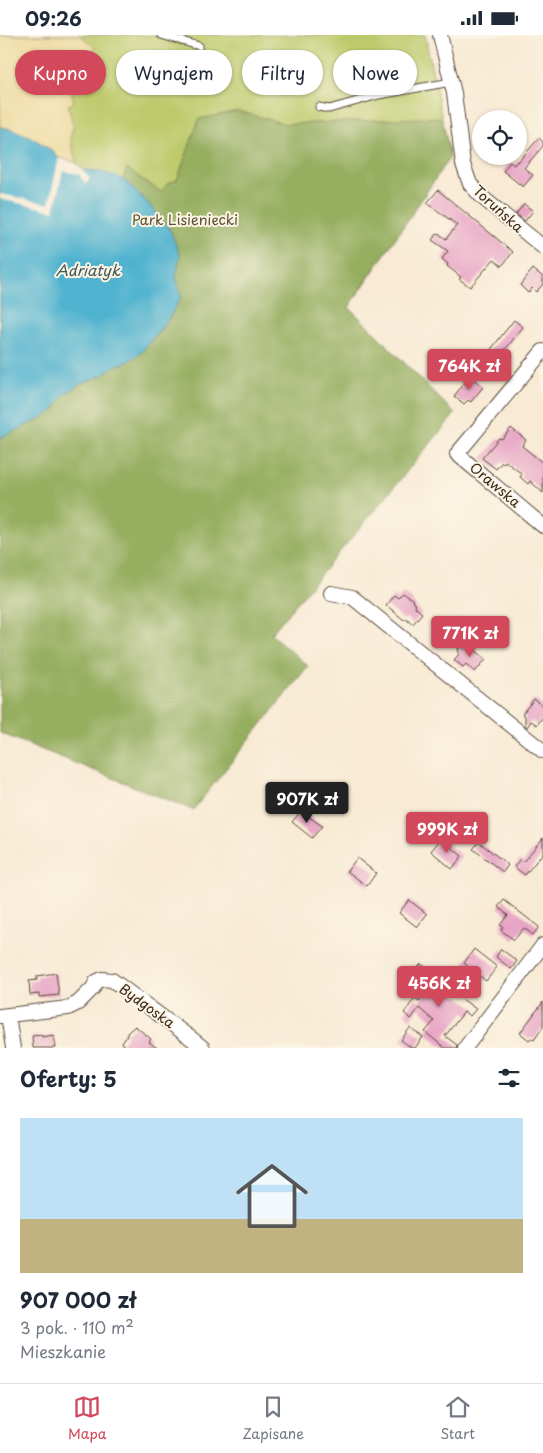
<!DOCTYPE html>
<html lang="pl">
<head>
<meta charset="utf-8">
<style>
  body { margin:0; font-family:"Playpen Sans",sans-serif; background:#f6f6f7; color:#1f2937; height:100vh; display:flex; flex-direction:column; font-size:19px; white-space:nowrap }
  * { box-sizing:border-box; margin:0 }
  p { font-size:16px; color:#747a83 }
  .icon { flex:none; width:28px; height:28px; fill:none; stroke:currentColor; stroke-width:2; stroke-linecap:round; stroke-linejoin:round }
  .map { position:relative; height:1013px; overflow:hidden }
  .details { display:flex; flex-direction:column; background:#fff; flex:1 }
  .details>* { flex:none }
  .top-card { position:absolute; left:15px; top:15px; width:514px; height:45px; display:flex; gap:10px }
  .fabs { position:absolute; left:472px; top:75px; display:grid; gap:10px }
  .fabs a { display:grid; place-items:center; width:55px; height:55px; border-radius:50%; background:#fff; box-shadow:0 1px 4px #0004; font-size:25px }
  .price { position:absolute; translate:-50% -42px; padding:0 11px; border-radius:5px; background:#d1495b; color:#fff; font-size:16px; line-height:32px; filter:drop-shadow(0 1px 2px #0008) }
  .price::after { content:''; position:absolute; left:50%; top:30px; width:15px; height:11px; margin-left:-8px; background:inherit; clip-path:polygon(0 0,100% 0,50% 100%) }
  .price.on { background:#222; color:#fff }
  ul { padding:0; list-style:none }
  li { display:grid; align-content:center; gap:10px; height:265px; padding:0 20px }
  li span { display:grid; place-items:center; height:155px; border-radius:0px; color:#555 }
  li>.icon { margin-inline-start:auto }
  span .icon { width:90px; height:90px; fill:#fffc; stroke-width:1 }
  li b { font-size:21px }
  h2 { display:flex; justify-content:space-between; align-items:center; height:60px; padding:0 20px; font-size:21px }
  .tag { padding:0 18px; border-radius:22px; background:#fff; box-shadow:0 1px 4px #0004; font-size:18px; line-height:45px }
  .tag.on { background:#d1495b; color:#fff }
  .status { display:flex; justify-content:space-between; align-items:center; height:35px; padding:0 25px; background:#fff; direction:ltr }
  .status svg { height:14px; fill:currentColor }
  .dock { display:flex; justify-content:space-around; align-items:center; height:70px; border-top:1px solid #e0e1e3; background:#fff; font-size:14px; color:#747a83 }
  .dock a { display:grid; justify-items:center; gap:2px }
  .dock .on { color:#d1495b }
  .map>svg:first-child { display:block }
</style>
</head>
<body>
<div class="status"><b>09:26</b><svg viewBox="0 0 49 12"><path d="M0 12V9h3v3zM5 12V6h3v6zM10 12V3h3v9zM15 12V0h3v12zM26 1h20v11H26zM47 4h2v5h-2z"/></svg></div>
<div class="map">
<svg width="543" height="1013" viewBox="0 0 543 1013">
  <rect width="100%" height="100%" fill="#fcf5e5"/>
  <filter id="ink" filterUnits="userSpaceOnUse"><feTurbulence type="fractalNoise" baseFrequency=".02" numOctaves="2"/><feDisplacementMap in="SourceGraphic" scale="10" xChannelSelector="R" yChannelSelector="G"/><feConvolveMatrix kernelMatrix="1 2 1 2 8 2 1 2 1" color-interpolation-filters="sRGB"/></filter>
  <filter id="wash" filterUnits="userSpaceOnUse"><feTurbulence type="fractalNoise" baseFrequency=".0096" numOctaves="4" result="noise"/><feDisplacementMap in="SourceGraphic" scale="20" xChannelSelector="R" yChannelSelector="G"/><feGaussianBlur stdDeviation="1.12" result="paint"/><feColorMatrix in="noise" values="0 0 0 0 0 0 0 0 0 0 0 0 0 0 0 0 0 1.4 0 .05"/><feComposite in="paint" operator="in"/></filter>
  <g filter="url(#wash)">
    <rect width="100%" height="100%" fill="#f8ead4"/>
    <path fill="#bdca6c" stroke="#7c7a45" d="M0 0H425L450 122 349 272 455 379 0 515Z"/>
    <path fill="#96ae60" stroke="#686c3f" d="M238 76 286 89 442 82 450 122 349 272 455 379 271 599 308 631 193 775 0 698V403L42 383 53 376 65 359 80 349 101 341 115 331 128 327 158 298 171 280 181 262 176 243 177 232 173 207 170 195 145 165 123 144 127 134 161 157 168 148 177 145 199 84Z"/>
    <path fill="#eeda9e" stroke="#94825e" d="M0 0H80L95 13 71 54 74 68 68 70 74 94 71 95 72 100 70 101 76 128 59 123 47 112 12 94 0 92Z"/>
    <path fill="#50b2cf" stroke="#466e76" d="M0 92 12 94 31 102 47 112 59 123 76 128 83 135 101 136 123 144 145 165 160 182 170 195 180 220 176 243 181 262 171 280 141 318 128 327 115 331 101 341 80 349 65 359 53 376 42 383 0 403Z"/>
    <path fill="#f8ead4" d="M59 123 76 128 90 144 85 148 79 139 63 136 54 176 0 164V159L49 169Z"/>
    <g id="blocks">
      <path fill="#e7a4c5" d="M539 103 543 107V111L524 133 533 140 523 152 503 136 510 127 514 130 517 126 518 127Z
        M438 155 513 217 502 231 494 224 470 252 459 244 461 242 447 231 448 229 442 224 448 216 432 205 438 198 446 204 457 190 427 168Z
        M524 169 533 176 525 186 516 179Z
        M533 234 543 242V249L536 257 532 253 528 258 520 250Z
        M514 285 523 292 504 316 508 320 498 333 485 322Z
        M470 341 483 352 471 367 468 365 464 369 454 361Z
        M511 393 526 405 522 411 543 428V458L530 446 528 449 520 442 522 439 505 426 503 429 502 427 496 434 482 423 499 403 502 404Z
        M403 558 413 565 412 567 416 570 415 572 422 578 413 589 406 583 404 585 386 570 394 560 398 563Z
        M458 612H471L486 624 475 637 466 629 463 632 454 625 459 619Z
        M534 664 543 671V682L537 690 531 686 527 692 525 690V681L522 679Z
        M301 776 322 791 312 803 292 787Z
        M543 803V818L525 840 514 832 520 824 523 827Z
        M441 804 462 821 452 834 431 816Z
        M479 807 508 830 503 837 473 814Z
        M357 823 376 838 367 851 347 836Z
        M409 865 427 879 417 892 399 878Z
        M504 865 539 892 533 900 524 893 514 905 501 895 503 892 500 890 508 880 498 872Z
        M474 914 497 932 486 946 464 928Z
        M501 914 517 926 511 934 496 922Z
        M421 929 440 945 438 947 476 974 470 981 464 977 445 1001 457 1010 456 1013H445L425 997 434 986 419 973 411 984 404 978 415 963 419 966 431 951 415 936Z
        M56 938 59 960 39 962V959L30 960 29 946 37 945V941Z
        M543 967V992L534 1005 531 1003 529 1005 520 998Z
        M135 991 151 1004 149 1007 157 1013H128L122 1008 127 1001V998Z
        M410 993 423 1002 415 1013H412L401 1005Z
        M42 1000V1002L54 1000 56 1013H33L32 1001Z"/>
    </g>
  </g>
  <g filter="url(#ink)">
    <use href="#blocks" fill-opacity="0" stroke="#574739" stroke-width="1"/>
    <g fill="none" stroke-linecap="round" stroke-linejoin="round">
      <g stroke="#574739" stroke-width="9">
        <path id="service" d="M161 0 199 11
          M319 72 329 74 379 60 451 47"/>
      </g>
      <g stroke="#574739" stroke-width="16">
        <path id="minor" d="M440 0 454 58 463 129 470 149 483 163 543 212
          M543 316 457 419 543 491
          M331 558 352 562 543 716
          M8 980 13 1013
          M0 981 68 973 78 968 93 953 96 947 102 944 112 945 192 1004 203 1013
          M465 1013 543 910"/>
      </g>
      <use href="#service" stroke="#fff" stroke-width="7"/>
      <use href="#minor" stroke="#fff" stroke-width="14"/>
    </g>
  </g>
  <g text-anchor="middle" stroke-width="4" stroke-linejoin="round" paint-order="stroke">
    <g font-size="14" fill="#3b2a1e" stroke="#fcf5e5">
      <text transform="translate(498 174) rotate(42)" y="5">Toruńska</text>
      <text transform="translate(495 450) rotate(40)" y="5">Orawska</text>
      <text transform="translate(147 971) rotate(36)" y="5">Bydgoska</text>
    </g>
    <g font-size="14" fill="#5c5232" stroke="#fcf5e5">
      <text x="185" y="190">Park Lisieniecki</text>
    </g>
    <g font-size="15" font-style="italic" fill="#425a5c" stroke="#fcf5e5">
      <text x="88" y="241">Adriatyk</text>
    </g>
  </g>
</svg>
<div class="fabs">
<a><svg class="icon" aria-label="locate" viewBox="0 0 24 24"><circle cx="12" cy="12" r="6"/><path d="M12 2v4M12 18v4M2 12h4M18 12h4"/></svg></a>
</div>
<b class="price" style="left:469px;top:356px">764K zł</b>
<b class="price" style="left:470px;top:623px">771K zł</b>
<b class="price on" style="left:307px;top:789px">907K zł</b>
<b class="price" style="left:447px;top:819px">999K zł</b>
<b class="price" style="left:439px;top:973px">456K zł</b>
<div class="top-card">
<a class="tag on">Kupno</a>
<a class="tag">Wynajem</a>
<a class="tag">Filtry</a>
<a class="tag">Nowe</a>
</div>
</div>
<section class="details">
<h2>Oferty: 5<svg class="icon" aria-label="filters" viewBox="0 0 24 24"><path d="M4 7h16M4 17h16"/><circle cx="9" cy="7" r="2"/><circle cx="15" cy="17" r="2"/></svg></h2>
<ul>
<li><span style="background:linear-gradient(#bfe0f5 65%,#c2b280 0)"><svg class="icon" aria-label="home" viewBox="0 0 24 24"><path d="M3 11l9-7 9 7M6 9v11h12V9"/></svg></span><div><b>907 000 zł</b><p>3 pok. · 110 m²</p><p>Mieszkanie</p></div></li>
</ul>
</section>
<nav class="dock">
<a class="on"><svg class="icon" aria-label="map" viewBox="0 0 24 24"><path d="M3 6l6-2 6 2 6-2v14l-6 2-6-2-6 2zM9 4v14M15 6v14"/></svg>Mapa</a>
<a><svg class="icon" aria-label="saved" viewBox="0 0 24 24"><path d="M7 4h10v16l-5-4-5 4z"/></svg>Zapisane</a>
<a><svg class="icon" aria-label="home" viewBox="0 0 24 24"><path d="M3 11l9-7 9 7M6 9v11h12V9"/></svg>Start</a>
</nav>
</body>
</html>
